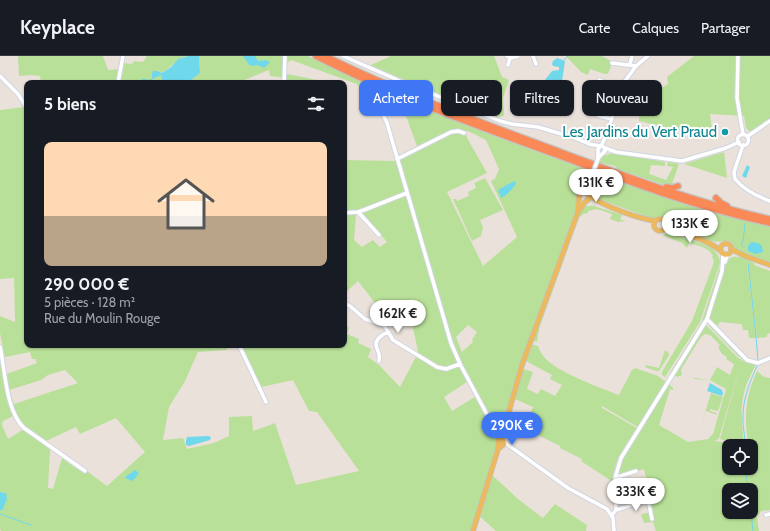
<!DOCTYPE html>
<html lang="fr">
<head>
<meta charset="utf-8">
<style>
  body { margin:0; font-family:Cabin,sans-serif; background:#242831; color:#f1f3f6; height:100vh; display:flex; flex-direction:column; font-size:15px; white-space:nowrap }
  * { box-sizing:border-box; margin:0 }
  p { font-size:13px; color:#9ea1a6 }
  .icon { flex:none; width:22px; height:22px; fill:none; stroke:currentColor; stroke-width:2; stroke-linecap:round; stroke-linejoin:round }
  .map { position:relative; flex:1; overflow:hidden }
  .side { position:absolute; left:24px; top:24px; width:323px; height:268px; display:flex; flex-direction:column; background:#171b24; border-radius:8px; box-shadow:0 1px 3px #0004 }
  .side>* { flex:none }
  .hud { position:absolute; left:359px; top:24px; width:351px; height:36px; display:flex; gap:8px }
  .buttons { position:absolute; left:722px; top:383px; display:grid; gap:8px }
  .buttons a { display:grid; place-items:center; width:36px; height:36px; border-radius:8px; background:#171b24; box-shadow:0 1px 3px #0004; font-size:20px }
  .price { position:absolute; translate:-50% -34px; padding:0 9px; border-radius:14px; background:#fff; color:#222; font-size:13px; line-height:26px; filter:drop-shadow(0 1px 2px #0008) }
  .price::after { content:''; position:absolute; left:50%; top:24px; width:12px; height:9px; margin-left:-6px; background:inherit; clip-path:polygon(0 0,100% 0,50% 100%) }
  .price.selected { background:#3e76f4; color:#fff }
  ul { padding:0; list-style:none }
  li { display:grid; align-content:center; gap:8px; height:212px; padding:0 20px }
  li+li { border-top:1px solid #363941 }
  li span { display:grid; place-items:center; height:124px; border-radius:8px; color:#555 }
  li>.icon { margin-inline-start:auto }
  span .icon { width:72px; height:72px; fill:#fffc; stroke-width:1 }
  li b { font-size:17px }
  h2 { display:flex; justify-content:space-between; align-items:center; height:48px; padding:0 20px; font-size:17px }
  .chip { padding:0 14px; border-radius:8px; background:#171b24; box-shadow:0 1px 3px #0004; font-size:14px; line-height:36px }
  .chip.selected { background:#3e76f4; color:#fff }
  header { display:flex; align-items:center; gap:24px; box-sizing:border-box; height:56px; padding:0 20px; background:#171b24; border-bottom:1px solid #363941 }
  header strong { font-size:19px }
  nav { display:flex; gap:22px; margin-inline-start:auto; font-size:14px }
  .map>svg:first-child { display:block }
</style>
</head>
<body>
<header>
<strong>Keyplace</strong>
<nav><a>Carte</a><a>Calques</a><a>Partager</a></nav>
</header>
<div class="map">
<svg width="770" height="475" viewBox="0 0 770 475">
  <rect width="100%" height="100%" fill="#eae1da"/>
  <path fill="#b9e098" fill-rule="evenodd" d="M18 0H103L108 14 122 13 123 7 132 8 134 5 143 6 147 0H188L181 2 162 17 157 15 152 17 153 23 156 21 153 20V17L158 16 161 18 163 27H41L40 20 31 19 19 20Z
    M199 0H308L362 26 430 55 494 80 590 115 585 128 576 138 577 147 576 154C553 216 530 278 511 341 501 375 490 407 485 442L492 419 518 443 543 462 555 448 587 469 586 475H496L476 457 471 475H1L0 473V454L2 455 6 437 0 436V303L4 319 37 307 35 303H32L30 296 5 301 0 277V260L15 266 14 222 0 223V54L24 51 27 56V289H226L227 294 198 296 185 325 169 351 163 384 183 382 187 393 214 387 229 380V361L252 360 253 375 275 367 296 429 359 415 317 356 309 355 293 324 257 332 238 292H241V289H344V267L349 272 347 278 359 283 358 287 371 293 368 301 379 309 400 331 417 299 418 295 410 258 381 256V260H377L374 256 375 247 358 225 344 238V104L396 105 418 93 402 49 386 44 383 47 376 51 357 28 291 4 287 7V18L327 26 326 27H286V22L270 20 269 14 237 27H187L200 17ZM465 75H468L486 84 499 113 495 123 491 125 517 181 483 210 447 136 487 117 467 82ZM363 157 387 186 380 191 373 184 362 191 354 184 356 159ZM468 269 477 276 472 284 473 286 462 296 456 281ZM65 314 78 327 14 348 9 334 41 324 48 319ZM470 324 478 339 452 355 444 341ZM17 358 23 368 27 371 8 383 2 369 3 365ZM116 362 145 396 107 430 80 410 77 413 62 402 53 433 48 432 50 393 52 389 46 385 76 371 80 378Z
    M391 0H494L502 21 509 24 503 42 504 60 496 61 371 10V9Z
    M566 0H602L611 5 612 7 608 18H605L590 13 588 19 581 16Z
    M694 0H770V67L753 78 746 72 744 60 710 58 712 74 701 73 684 76 639 65 640 44 668 28 667 21Z
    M724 96 727 122 684 108Z
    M613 97 665 106V110L651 109 649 118 666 124 673 111 667 110 668 106 679 108 671 131 617 113 616 110 599 107 603 100Z
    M595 117 690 149 734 162 770 170V206C761 203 743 199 736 193 734 191 733 187 730 185 727 184 717 187 711 185L679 172C671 171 669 167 664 162H651L601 144 592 138 591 132Z
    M485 122 503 154 480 164 483 171 481 180 472 185 453 143H456L457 145 469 140 468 136 476 132 474 127Z
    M583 150H594L622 159 620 163 625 165 618 166 610 163 612 158 597 153 588 155V157L583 158 580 161 578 160Z
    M579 161 539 273 537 286 532 284 578 162Z
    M667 177C675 178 710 189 715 195 718 198 720 203 720 207L700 266 665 321 662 319V316L692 265 714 206 712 200H713C709 191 698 190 689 187L687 192 682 187 662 179Z
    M732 201C740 200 748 203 755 208L754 209 770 215V277L767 279V281L757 282 748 207 747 206 756 282H749L748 274H743L742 268 720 266 717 270 708 263 727 205Z
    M721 207V214L704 266 702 264Z
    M701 267H703L671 318 670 317Z
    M710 268 742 301H739L709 270Z
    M705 269 707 270 738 302 740 303 743 301 741 304 742 305 744 303 756 308C752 317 746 327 744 337 740 353 742 370 744 387L722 384 720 382 741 308 719 382 717 384 714 385 748 389C744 360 745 342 757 315L764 321 770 322V454L761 455 757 461 759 475H656L653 466 644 467 641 458 653 456 649 442 646 440 641 427 647 425 644 413 617 421 624 397 668 327 673 332V334L670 333 659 369 688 386 708 383 713 378 726 333 710 324 693 323 695 322 710 324 717 311 730 319 734 308 726 303 727 301 722 298 718 291 720 289 710 279 705 278 701 281 682 312 681 315 682 319 677 321 674 319ZM729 390H751V412H729ZM729 434H751V456H729Z
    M531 288 538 290C540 296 543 301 548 305 565 319 598 331 619 339L632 314 635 312 658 320 666 326 639 370H636L602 350V352L637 372C626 389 613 405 613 426L581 405 582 403 560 392V390L524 372 533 351 515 343 523 313 533 316 527 333 538 338 541 333 555 340 562 329 550 323 552 319 526 305 525 306Z
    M665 294 668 296 669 299 659 315H656L645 311 646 309 659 312Z
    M711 337 723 341 718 355 710 353V355L716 357 717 359 706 355 701 370Z"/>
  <path fill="#6fd8ea" d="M181 0 179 3 188 0H199L200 17 187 27H163L161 19 151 24 142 26V23H146L147 24 152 23V18L153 15H157L162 17 171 11Z
    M243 0H255L258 5 266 4 270 6 264 12 257 9 250 10Z
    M557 2 565 5 562 25 545 24 552 15 559 14V11L553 10 552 8 553 5Z
    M747 109 750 111 746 122 742 120Z
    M514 125 516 127C513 133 507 139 501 142L498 134Z
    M751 186 758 187 762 190 763 196 756 198 748 195V190L752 191 748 190Z
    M710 327 722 334 723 337 722 340 707 335Z
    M208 380 211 381 210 384 189 390 186 389V384L187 381Z
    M135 414 139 417 133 425 125 422 126 420 131 417Z
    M0 436 6 437 7 443 2 455 0 454Z"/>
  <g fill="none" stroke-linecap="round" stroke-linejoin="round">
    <path stroke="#6fd8ea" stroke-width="1" d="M564 4 568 0
      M744 191 741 188 743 185 745 168
      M748 207 756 280 758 305
      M744 390C746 382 743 373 743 365 742 346 749 327 757 310
      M745 412 748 430 747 434
      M751 456 753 475
      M0 458 31 469"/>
    <g stroke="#d0d5e1" stroke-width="5.5">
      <path id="minor" d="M343 0 400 25 500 65 512 68 538 71 575 82 589 88 600 90
        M507 0 511 2 518 0
        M533 0 536 8
        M738 0 737 42 743 78
        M612 7 636 10
        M630 8 632 0
        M508 9 510 2
        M0 20 18 38 27 52
        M599 24 623 33
        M118 27 123 0
        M284 27 285 0
        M370 38 380 52 387 67 451 287 460 308 498 379
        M596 57 599 60 612 63
        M737.5 84a5.5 5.5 0 1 1 11 0a5.5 5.5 0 1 1-11 0Z
        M748 80 770 65
        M743 89 734 116 735 123C744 134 756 140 770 145
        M605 92 616 96 682 105 726 92 739 86
        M598 102 605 95 604 91
        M397 103 451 76 458 75 464 77
        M598 103V93L601 90 605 82 625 25 636 10 648 0
        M582 136 587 130 592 119
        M358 156 379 179
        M344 157 358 156 364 154 407 137
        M725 206 728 198
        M344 239V245
        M344 247 350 250 365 263 384 269 393 284 437 311 446 313 460 308
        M707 263 747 304 758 307 770 302
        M239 289 266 346
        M0 291C5 313 6 356 24 372L85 415
        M379 305C381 295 376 295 376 288 376 283 383 278 388 276
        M504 386 568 432 607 453 613 462 614 475
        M615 422 636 415
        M616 454 648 444 652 463
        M612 459 616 454 615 422 621 402 707 263 722 215 723 198
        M766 459 770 458"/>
    </g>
    <g stroke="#c3c3c3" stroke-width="6">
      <path id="major" d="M589 139C602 150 640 163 656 165
        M654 169a6 6 0 1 1 12 0a6 6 0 1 1-12 0Z
        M666 168C683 180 705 181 721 195
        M720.5 193a5.5 5.5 0 1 1 11 0a5.5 5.5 0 1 1-11 0Z
        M731 193 745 200 770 209
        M498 393 499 378 504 373 522 309 578 156 579 139 582 136H585L589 138V143L585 146 578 156
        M473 475 498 393 504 388 502 383 504 373"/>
    </g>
    <g stroke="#c3c3c3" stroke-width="8">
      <path id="highway" d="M316 0C394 40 477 70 560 100 629 126 698 152 770 167
        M325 0C402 38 483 67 563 97 631 122 699 148 770 163
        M666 131 672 132 678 130
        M716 142 721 147 727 150"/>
    </g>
    <use href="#minor" stroke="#fff" stroke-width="3.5"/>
    <use href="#major" stroke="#ecb95e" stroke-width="4.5"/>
    <use href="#highway" stroke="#f98957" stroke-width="5.5"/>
    <g stroke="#d0d5e1" stroke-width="5.5" stroke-linecap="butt">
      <path id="minor-bridge" d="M592 119 598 103"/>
    </g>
    <use href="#minor-bridge" stroke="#fff" stroke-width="3.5"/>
  </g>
  <circle fill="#0f9aa8" stroke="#fff" stroke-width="1.5" cx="725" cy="76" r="4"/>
  <g text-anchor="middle" stroke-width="4" stroke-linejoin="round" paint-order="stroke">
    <g font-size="15" fill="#0d838f" stroke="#fff" text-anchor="end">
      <text x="717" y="81">Les Jardins du Vert Praud</text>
    </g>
  </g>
</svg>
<div class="buttons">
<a><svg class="icon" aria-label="locate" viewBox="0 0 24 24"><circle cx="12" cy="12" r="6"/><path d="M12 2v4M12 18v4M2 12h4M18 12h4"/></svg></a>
<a><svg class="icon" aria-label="layers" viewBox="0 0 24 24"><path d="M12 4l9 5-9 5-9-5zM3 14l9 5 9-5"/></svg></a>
</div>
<b class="price" style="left:596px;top:147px">131K €</b>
<b class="price" style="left:690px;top:188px">133K €</b>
<b class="price" style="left:398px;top:278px">162K €</b>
<b class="price selected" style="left:512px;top:390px">290K €</b>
<b class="price" style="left:636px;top:456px">333K €</b>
<div class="hud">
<a class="chip selected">Acheter</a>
<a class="chip">Louer</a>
<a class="chip">Filtres</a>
<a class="chip">Nouveau</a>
</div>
<section class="side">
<h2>5 biens<svg class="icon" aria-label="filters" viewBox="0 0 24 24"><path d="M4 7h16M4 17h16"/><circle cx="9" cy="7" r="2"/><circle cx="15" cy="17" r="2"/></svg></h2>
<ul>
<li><span style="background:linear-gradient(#ffd9b3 60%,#b9a48a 0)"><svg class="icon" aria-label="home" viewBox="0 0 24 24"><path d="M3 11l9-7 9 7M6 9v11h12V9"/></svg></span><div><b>290 000 €</b><p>5 pièces · 128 m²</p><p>Rue du Moulin Rouge</p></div></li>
</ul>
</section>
</div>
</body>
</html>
